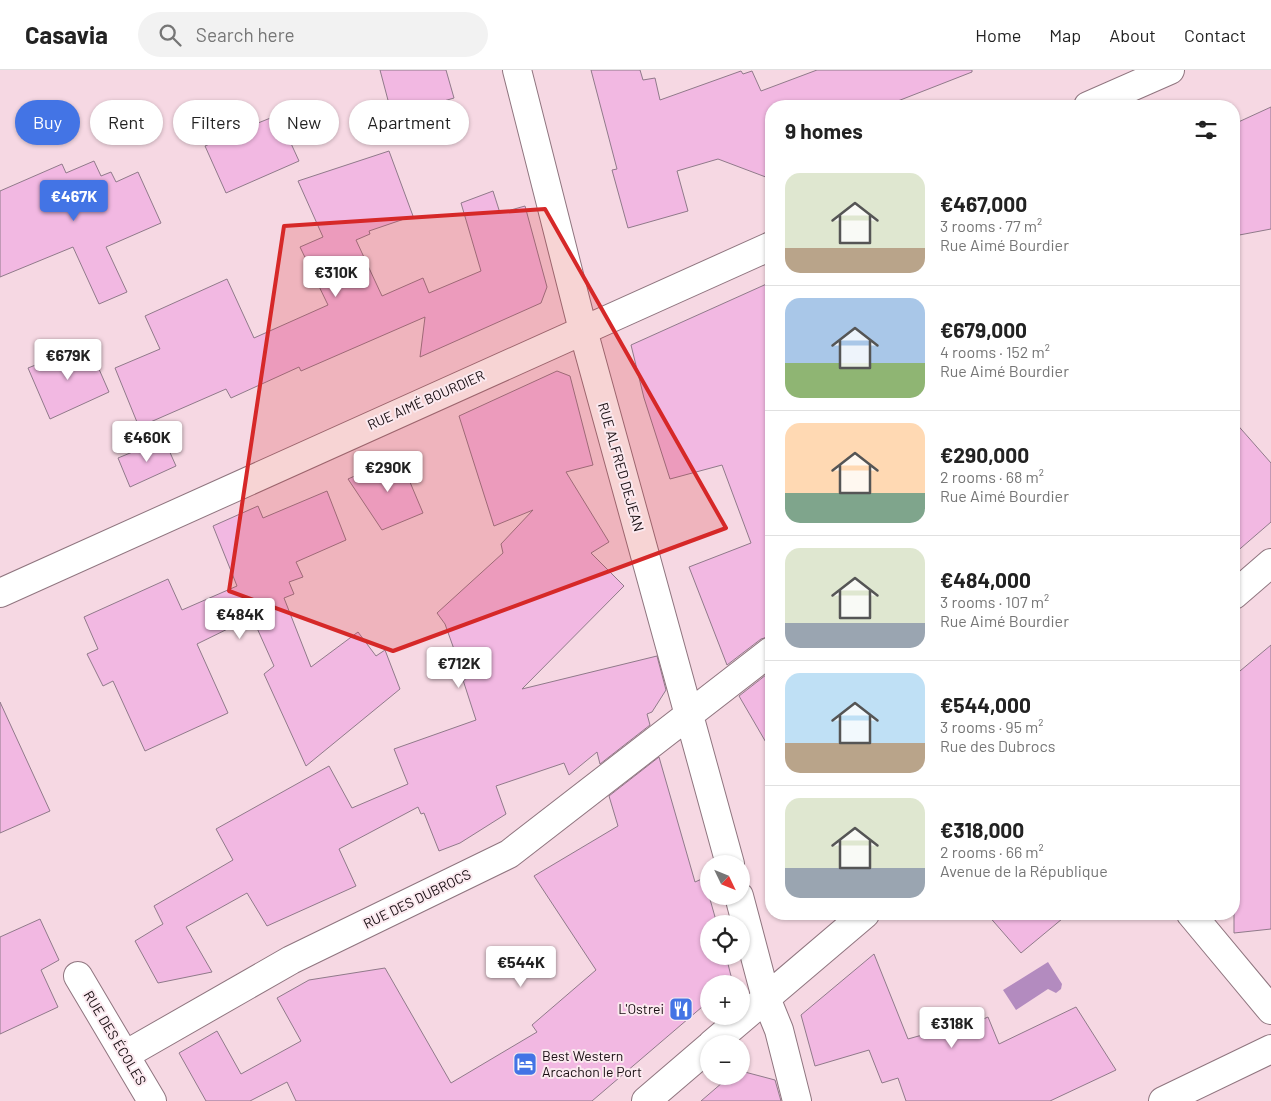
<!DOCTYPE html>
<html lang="en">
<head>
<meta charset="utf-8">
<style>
  body { margin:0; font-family:Barlow,sans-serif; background:#f2f2f2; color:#222; height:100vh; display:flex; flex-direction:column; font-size:19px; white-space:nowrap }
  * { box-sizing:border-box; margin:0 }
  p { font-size:16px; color:#767676 }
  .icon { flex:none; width:28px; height:28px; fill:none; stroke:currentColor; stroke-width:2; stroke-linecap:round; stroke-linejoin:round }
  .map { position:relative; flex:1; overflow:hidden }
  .panel { position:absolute; left:765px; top:30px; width:475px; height:820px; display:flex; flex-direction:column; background:#fff; border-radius:20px; box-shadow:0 1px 4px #0004 }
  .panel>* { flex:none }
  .guide { position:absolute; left:15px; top:30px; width:475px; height:45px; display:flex; gap:10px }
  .needle { width:32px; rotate:133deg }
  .controls { position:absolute; left:700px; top:785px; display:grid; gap:10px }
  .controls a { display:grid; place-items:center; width:50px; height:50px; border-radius:50%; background:#fff; box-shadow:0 1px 4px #0004; font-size:25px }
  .price { position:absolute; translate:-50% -42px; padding:0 11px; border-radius:5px; background:#fff; color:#222; font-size:16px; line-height:32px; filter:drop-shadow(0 1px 2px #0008) }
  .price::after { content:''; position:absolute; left:50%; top:30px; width:15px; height:11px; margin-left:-8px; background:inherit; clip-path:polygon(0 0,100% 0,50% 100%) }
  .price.selected { background:#4374e5; color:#fff }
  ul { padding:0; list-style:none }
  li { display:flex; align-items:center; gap:15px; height:125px; padding:0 20px }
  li+li { border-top:1px solid #e0e0e0 }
  li span { display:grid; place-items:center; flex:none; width:140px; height:100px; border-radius:15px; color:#555 }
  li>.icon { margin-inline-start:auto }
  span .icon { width:60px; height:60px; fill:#fffc; stroke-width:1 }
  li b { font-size:21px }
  h2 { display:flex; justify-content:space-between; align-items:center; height:60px; padding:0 20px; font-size:21px }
  .tag { padding:0 18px; border-radius:22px; background:#fff; box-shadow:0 1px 4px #0004; font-size:18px; line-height:45px }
  .tag.selected { background:#4374e5; color:#fff }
  header { display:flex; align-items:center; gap:30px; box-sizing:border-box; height:70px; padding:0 25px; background:#fff; border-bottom:1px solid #e0e0e0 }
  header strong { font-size:24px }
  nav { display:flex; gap:28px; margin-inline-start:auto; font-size:18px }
  .search { width:350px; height:45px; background:#f2f2f2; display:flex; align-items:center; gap:12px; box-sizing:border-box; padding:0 18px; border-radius:28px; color:#767676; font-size:19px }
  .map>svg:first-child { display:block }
</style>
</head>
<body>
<header>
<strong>Casavia</strong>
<div class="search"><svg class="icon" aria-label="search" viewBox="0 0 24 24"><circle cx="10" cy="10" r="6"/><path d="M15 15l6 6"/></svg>Search here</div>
<nav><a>Home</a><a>Map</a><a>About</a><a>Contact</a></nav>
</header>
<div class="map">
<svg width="1271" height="1031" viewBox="0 0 1271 1031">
  <rect width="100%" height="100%" fill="#f6d8e3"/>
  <path fill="#b38bbf" d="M1048 892 1062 914 1061 919 1056 923 1048 919 1016 940 1003 920Z"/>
  <path fill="#f2b8e2" stroke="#907a8a" d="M380 0H446L454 28 437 33 435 36 393 49Z
    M591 0H640L643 10 655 8 660 30 741 1 743 4 752 1 761 21 817 0H972V2L885 36H771V109L718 89 677 101 688 141 628 158 612 100 617 99Z
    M1271 37V159L1234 166V54Z
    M252 41 258 53 278 45 299 91 226 123 205 76 221 69 216 56Z
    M389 81 413 146 369 161 370 164 356 170 382 226 423 208 429 223 481 201 461 133 493 121 500 143 525 136 547 217 541 233 420 287 425 247 301 301 299 297 231 328 226 319 139 357 115 298 160 279 145 246 227 209 254 268 328 235 300 177 323 167 298 111Z
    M94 91 101 106 111 102 116 112 138 102 161 153 106 177 127 222 99 234 73 177 0 207V121L62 94 66 103Z
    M771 212V566L761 569 727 595 689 497 751 473 722 395 670 409 644 328 631 275Z
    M88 274 109 322 50 349 28 298Z
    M557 301 570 306 593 395 566 402 609 472 591 483 624 516 522 619 657 586 666 620 652 642 647 644 650 655 600 694 597 682 569 705 564 693 496 716 506 744 460 773 439 781 424 743 421 744 418 737 339 779 356 816 267 856 247 823 186 857 212 902 158 913 135 871 163 854 154 836 233 790 216 759 329 696 352 738 408 714 394 679 476 650 463 610H465L445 554 437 543 503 483 501 474 533 440 494 456 459 346Z
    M1234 351 1271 393V452L1234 484Z
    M164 369 176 396 130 417 118 388Z
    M399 386 423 443 382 460 348 409Z
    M327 421 346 470 296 492 303 507 289 512 294 524 284 528 311 597 358 562 376 586 385 580 400 619 306 696 264 604 274 596 252 547 197 574 228 643 145 681 113 611 103 616 87 584 98 579 84 547 168 509 182 540 237 516 213 456 258 436 263 448Z
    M1271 575V859L1234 863V606Z
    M771 601V681L739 626Z
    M0 632 50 741 0 763Z
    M659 687 695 812 704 808 717 854H709V886H726L733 914H709V931L592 1031H296L287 1012 250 1031H206L179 983 217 961 241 1004 301 971 277 928 309 910 385 898 451 1013 537 962 532 955 596 900 534 806 618 756 609 726Z
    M987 844H1068L1021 883Z
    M40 849 59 890 41 900 58 937 0 964V867Z
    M874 884 908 969 947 958 949 964 988 947 999 974 1076 937 1116 1000 1050 1031H906L898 1008 882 1013 869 980 815 996 801 945Z
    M741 1001 775 1010 781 1031H701L730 1006H741Z"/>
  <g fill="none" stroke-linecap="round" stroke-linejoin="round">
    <g stroke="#8f757f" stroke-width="30">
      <path id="minor" d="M517 0 583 260 730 794
        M1088 36 1170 0
        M0 523 771 176
        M1234 525 1271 493
        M739 826 766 928 779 960 797 1031
        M1191 844 1271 940
        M78 906 152 1031
        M712 974 865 844
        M125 985 291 890 509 784 771 581
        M646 1031 709 977
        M1163 1031 1271 979"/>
    </g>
    <use href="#minor" stroke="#fff" stroke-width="28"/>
  </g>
  <path fill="#d62828" fill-opacity="0.2" stroke="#d62828" stroke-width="4" stroke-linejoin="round" d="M545 139 726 458 393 581 229 521 284 156Z"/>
  <defs>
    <g id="restaurant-square" transform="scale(1.25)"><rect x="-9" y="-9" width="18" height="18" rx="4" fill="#4374e5" stroke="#fbe9ef"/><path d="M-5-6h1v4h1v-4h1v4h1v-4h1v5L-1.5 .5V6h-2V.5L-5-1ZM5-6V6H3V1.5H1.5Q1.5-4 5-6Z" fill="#fff"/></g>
    <g id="hotel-square" transform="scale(1.25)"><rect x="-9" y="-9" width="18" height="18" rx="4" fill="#4374e5" stroke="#fbe9ef"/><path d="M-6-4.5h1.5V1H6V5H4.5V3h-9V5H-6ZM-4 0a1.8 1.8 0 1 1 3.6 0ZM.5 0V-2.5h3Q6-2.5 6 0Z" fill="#fff"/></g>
  </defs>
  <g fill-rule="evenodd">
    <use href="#restaurant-square" x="681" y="939"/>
    <use href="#hotel-square" x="525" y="994"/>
  </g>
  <g text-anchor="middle" stroke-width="4" stroke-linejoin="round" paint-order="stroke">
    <g font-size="14" fill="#180e12" stroke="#fbe9ef">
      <text transform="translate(426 330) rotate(-24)" y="5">RUE AIMÉ BOURDIER</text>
      <text transform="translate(621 397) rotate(74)" y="5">RUE ALFRED DEJEAN</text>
      <text transform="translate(417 829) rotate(-26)" y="5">RUE DES DUBROCS</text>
      <text transform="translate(115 968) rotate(59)" y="5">RUE DES ÉCOLES</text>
    </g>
    <g font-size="14" fill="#180e12" stroke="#fbe9ef" text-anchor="end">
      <text x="664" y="944">L'Ostrei</text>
      <text x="542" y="991" text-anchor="start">Best Western<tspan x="542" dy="16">Arcachon le Port</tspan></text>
    </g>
  </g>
</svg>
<div class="controls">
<a><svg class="needle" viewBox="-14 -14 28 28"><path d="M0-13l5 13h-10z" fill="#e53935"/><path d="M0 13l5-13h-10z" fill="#767676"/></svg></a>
<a><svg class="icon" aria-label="locate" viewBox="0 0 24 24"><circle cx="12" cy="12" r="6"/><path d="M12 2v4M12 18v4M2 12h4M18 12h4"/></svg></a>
<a>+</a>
<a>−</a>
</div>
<b class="price selected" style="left:74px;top:152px">€467K</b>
<b class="price" style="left:336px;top:228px">€310K</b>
<b class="price" style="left:68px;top:311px">€679K</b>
<b class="price" style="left:147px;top:393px">€460K</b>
<b class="price" style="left:388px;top:423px">€290K</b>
<b class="price" style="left:240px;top:570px">€484K</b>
<b class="price" style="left:459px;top:619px">€712K</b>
<b class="price" style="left:521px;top:918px">€544K</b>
<b class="price" style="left:952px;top:979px">€318K</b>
<div class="guide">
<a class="tag selected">Buy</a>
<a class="tag">Rent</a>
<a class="tag">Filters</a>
<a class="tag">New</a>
<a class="tag">Apartment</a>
</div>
<section class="panel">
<h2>9 homes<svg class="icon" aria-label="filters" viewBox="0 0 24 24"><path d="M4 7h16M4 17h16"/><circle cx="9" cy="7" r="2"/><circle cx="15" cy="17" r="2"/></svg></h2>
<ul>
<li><span style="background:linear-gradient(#dfe7d0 75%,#b9a48a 0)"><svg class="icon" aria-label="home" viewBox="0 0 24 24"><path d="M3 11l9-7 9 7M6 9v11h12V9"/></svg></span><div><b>€467,000</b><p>3 rooms · 77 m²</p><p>Rue Aimé Bourdier</p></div></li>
<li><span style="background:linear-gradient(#a9c7e8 65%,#8fb573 0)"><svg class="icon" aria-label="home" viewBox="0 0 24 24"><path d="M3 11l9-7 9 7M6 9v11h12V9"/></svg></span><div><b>€679,000</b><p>4 rooms · 152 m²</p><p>Rue Aimé Bourdier</p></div></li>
<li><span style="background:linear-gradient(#ffd9b3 70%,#7fa58c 0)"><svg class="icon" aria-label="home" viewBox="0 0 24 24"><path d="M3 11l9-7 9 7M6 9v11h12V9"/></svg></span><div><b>€290,000</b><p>2 rooms · 68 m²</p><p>Rue Aimé Bourdier</p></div></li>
<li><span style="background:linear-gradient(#dfe7d0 75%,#9aa5b1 0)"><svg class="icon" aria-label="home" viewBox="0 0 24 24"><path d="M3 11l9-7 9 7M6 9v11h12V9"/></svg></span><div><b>€484,000</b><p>3 rooms · 107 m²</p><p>Rue Aimé Bourdier</p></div></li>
<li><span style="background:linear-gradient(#bfe0f5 70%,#b9a48a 0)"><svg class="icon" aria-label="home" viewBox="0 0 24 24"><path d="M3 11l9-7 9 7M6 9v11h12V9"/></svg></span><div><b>€544,000</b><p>3 rooms · 95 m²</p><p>Rue des Dubrocs</p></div></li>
<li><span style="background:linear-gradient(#dfe7d0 70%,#9aa5b1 0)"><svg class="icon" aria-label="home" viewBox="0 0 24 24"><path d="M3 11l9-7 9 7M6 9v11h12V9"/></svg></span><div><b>€318,000</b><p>2 rooms · 66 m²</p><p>Avenue de la République</p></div></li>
</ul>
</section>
</div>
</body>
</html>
